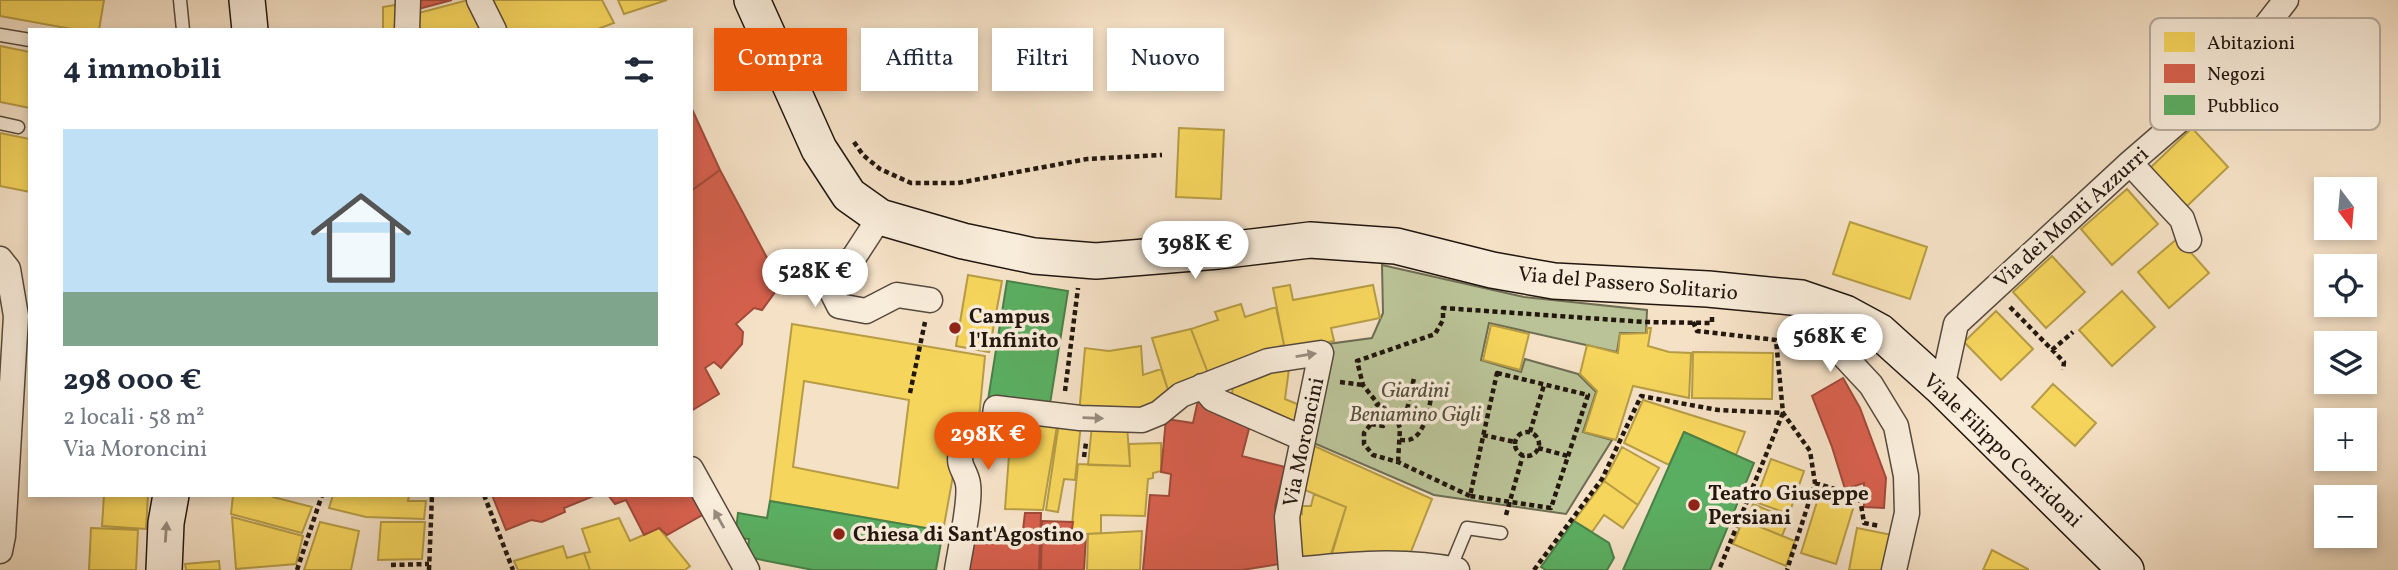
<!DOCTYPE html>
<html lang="it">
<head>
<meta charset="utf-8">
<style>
  body { margin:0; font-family:Vollkorn,serif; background:#f2f2f3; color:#1f2937; height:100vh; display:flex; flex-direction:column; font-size:26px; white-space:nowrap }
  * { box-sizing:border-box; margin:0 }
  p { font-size:23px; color:#747a83 }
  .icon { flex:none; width:38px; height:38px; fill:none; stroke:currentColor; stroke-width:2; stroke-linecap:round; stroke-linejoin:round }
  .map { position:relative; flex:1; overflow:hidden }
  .sheet { position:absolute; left:28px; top:28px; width:665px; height:469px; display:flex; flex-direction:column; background:#fff; border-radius:0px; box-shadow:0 4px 10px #0003 }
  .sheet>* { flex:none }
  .banner { position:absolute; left:714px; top:28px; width:665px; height:63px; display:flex; gap:14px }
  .needle { width:46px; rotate:164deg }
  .tools { position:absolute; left:2314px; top:177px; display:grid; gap:14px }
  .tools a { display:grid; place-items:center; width:63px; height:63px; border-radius:0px; background:#fff; box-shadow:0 4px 10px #0003; font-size:35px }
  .price { position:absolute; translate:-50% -60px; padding:0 16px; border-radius:24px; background:#fff; color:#222; font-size:23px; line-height:46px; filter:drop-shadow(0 2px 4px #0008) }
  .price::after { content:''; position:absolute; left:50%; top:42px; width:21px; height:16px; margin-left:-10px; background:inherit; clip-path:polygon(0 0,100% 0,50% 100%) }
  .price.selected { background:#ea580c; color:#fff }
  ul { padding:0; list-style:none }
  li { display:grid; align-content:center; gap:14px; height:371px; padding:0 35px }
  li+li { border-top:2px solid #e0e1e3 }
  li span { display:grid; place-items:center; height:217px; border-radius:0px; color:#555 }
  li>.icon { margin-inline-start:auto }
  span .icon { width:126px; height:126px; fill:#fffc; stroke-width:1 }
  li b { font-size:30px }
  h2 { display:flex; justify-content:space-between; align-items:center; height:84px; padding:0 35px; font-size:30px }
  .chip { padding:0 24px; border-radius:0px; background:#fff; box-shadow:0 4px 10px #0003; font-size:24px; line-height:63px }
  .chip.selected { background:#ea580c; color:#fff }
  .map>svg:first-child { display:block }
</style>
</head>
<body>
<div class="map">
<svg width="2398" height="570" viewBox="0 0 2398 570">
  <rect width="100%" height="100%" fill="#f5e1c6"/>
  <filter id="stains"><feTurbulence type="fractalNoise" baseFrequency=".00286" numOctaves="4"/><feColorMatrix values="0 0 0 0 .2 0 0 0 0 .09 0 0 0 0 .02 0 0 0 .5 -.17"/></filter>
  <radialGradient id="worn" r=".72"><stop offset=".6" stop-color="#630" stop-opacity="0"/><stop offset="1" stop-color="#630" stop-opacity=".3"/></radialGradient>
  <path fill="#bac397" stroke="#6e6d53" stroke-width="2" d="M1382 265 1524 297 1647 310 1646 333H1620L1617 352 1489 323 1481 360 1521 372 1525 359 1578 374 1596 392 1583 432 1612 440 1566 514 1434 495 1309 441 1328 344 1372 338 1383 313Z"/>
  <path fill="#f6d55c" stroke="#b69c45" stroke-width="2" fill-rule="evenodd" d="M0 0H104L99 30H77L0 16Z
    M468 0 481 30H411V15Z
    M486 0H602L614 23 595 30H502Z
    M618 0H667L624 14Z
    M406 3 405 30H383V7Z
    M0 46 30 52V108L0 102Z
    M1179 128 1224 130 1221 199 1176 197Z
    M2192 128 2228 167 2185 208 2149 169Z
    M0 133 30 139V192L0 186Z
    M2127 189 2158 224 2112 265 2081 229Z
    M1850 222 1927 247 1910 299 1833 274Z
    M2178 238 2209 273 2169 308 2138 272Z
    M2052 256 2085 292 2046 328 2013 292Z
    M968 275 1002 281 989 352 956 346Z
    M1290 285 1293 300 1373 285 1380 318 1331 328 1334 341 1285 350 1273 288Z
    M2122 291 2155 327 2112 366 2079 330Z
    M1241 304 1245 317 1276 307 1284 345 1208 373 1191 329 1218 320 1215 312Z
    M1996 311 2033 349 2001 380 1964 342Z
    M792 324 985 356 978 428 962 426 943 531 770 501ZM804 381 909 400 898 488 793 467Z
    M1491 325 1529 334 1520 370 1483 360Z
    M1647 328H1651L1648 346 1669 352 1691 353 1689 398 1633 386 1616 440 1584 432 1597 391 1580 374 1587 345 1618 353 1620 334 1647 333Z
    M1191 329 1208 373 1169 393 1152 338Z
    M1141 346 1143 375 1161 369 1169 393 1139 413 1079 414 1085 348 1109 351Z
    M1693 352 1773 353 1772 399 1692 398Z
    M1290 361 1285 399 1302 406 1295 430 1231 402 1234 378Z
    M2053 384 2096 423 2075 446 2032 407Z
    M1643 400 1745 432 1736 455 1684 432 1669 465 1624 443Z
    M1012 415 1058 420 1043 510 1005 509Z
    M1059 423 1081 424 1075 480 1064 479 1058 512 1046 510Z
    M1092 425 1127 426 1130 466 1088 465Z
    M1161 443V471L1153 473V478L1148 479 1145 516 1101 515V533L1071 535 1078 464 1130 466 1129 444Z
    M1312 445 1432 499 1410 554H1331L1346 507 1300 488Z
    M1622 447 1659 468 1638 505 1604 481Z
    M1771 459 1804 471 1789 514 1755 502Z
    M1604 481 1638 505 1623 528 1604 515 1592 532 1574 521Z
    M1821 489 1856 499 1836 564 1801 553Z
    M1314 494 1346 507 1331 557 1295 561 1293 512 1302 514V506H1311Z
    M104 495H148L146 529 102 526Z
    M233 495H274L273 497 312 507 302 533 231 514Z
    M333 495H409L408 501H426L424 519 366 517 329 508Z
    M1753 504 1789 519 1782 536 1746 521Z
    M232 517 303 536 296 564 236 569Z
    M619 518 630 541 659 528 690 566 685 570H590L584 553 590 552 582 529Z
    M1743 520 1795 541 1786 566 1733 544Z
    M320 522 359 531 351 570H304Z
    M381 522H425L422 559 378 560Z
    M91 528 138 530 136 570H89Z
    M1857 528 1892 535 1885 570H1849Z
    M1142 531 1140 570H1087L1088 534Z
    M563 546 567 558 584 553 590 570H518L514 561Z
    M1992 550 2028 569V570H1983Z
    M219 561 220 570H186L185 564Z"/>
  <path fill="#d6604d" stroke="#a04a3a" stroke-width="2" d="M411 0H452L411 11Z
    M691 107 720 170 691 191Z
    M720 170 781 284 762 310 754 308 736 324 743 332 742 344 721 368 714 362 705 368 719 394 691 411V191Z
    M1843 378 1860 408 1886 478 1884 508 1864 507V483L1845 489 1832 447 1812 396Z
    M1198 400 1251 421 1242 456 1285 467 1275 506 1280 564 1242 570H1143L1150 495 1169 496 1171 474 1161 472 1166 419 1193 423Z
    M691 488 704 514 667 535 659 528 644 535 626 500 615 504 608 495H691Z
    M492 495H596L564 508 565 512 542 522 531 520 506 530Z
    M1025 513H1041L1039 570H968L971 542 1022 538Z
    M1042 521 1073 522 1071 535 1086 534 1084 570H1041Z"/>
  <path fill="#5aae61" stroke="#498148" stroke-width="2" d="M1007 281 1068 291 1049 410 988 400Z
    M1684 432 1754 463 1710 570H1623Z
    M770 501 943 531 936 570H813L747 557 749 539 735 538 738 513 767 518Z
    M1574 521 1609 543 1614 558 1607 570H1546L1541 567Z"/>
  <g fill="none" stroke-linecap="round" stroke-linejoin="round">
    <g stroke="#574a3d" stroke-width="15">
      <path id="lane" d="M180 0 183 30
        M0 35 30 40
        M0 123 18 127
        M1450 569 1467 528 1501 533"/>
    </g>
    <g stroke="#574a3d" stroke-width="27">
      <path id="street" d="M479 0 494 30
        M407 30 408 0
        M2130 163 2182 219 2189 240
        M880 217 854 257 834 274 831 290 839 306 866 311 897 295 930 300
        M0 259 8 269 16 316 3 536 0 551
        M1801 298 1830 341 1871 385 1896 426 1906 476 1907 513 1894 570
        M1202 386 1213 399 1302 438
        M1942 388 1956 324 2130 163 2219 86 2286 0
        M691 469 747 570
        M957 570C960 550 971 501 968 484 966 469 955 466 963 448 968 436 982 431 993 427L996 408 1080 418 1142 420 1159 413 1181 395 1268 361 1321 353 1287 517 1291 570
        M1295 570C1348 564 1404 559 1457 570"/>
    </g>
    <g stroke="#22170f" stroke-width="38">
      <path id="secondary" d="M247 0 250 30
        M752 0 819 149 849 195 880 217 963 241 1034 256 1096 261 1218 251 1310 240 1396 246 1492 270 1554 281 1708 289 1801 298 1845 313 1880 332 1942 388 2126 570
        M164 570 166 523 171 495"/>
    </g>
    <path stroke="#22170f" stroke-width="4.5" stroke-dasharray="5 3.5" stroke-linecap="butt" d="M854 142 863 155 880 169 911 183H958L1087 159 1162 155
      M2010 307 2064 362 2063 370
      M1693 322 1697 331 1776 340 1783 413 1810 451 1815 483 1787 570
      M2052 350 2073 332
      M1497 373 1588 395 1551 508 1470 496Z
      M1340 382 1363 385
      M1065 391 1078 288
      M910 393 925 322
      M1390 420 1398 423 1400 428 1398 462
      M1398 423 1407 410 1414 378
      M1371 424 1383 426 1390 420V413L1378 404
      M1530 432 1544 385
      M1515 444a12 12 0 1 1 24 0a12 12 0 1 1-24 0Z
      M1483 435 1515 442
      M1400 440C1404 440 1408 441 1411 439 1427 434 1431 396 1434 382
      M1538 448 1568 456
      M1084 457 1086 443
      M1815 483 1841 491 1859 492 1864 523 1880 526
      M484 495 513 570
      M1470 496 1398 462 1373 455 1364 444V433L1371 424V412L1378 404 1363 385 1357 361 1435 334 1443 320V308L1645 322 1712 323V317
      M1506 515 1523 455
      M391 565 429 564
      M297 570 322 495
      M429 570 432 495
      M1534 570 1602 479 1641 396 1718 410 1783 413 1719 570"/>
    <use href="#lane" stroke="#f8ecda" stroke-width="12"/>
    <use href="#street" stroke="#f8ecda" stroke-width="24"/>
    <use href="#secondary" stroke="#f8ecda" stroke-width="35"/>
  </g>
  <defs><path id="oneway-solid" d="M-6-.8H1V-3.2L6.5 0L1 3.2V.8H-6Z" transform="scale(1.75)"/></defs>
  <g fill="#988c7f">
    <use href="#oneway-solid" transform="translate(1306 355) rotate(-9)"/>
    <use href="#oneway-solid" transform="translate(1093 418) rotate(2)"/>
    <use href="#oneway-solid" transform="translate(719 519) rotate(-119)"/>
    <use href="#oneway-solid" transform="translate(166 532) rotate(-86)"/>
  </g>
  <g fill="#8f2418" stroke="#f8ecda" stroke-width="2.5">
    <circle cx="955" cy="328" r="7"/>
    <circle cx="1694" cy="505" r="7"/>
    <circle cx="839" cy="534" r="7"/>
  </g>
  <g text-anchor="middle" stroke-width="7" stroke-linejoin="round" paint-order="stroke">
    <g font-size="21" fill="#22170f" stroke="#f8ecda">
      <text transform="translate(2071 217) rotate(-42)" y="7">Via dei Monti Azzurri</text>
      <text transform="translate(1628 283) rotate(5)" y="7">Via del Passero Solitario</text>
      <text transform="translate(1303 442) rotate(-78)" y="7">Via Moroncini</text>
      <text transform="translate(2003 450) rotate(44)" y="7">Viale Filippo Corridoni</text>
    </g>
    <g font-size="21" font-weight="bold" fill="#22170f" stroke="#f8ecda" text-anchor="start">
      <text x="969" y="323">Campus<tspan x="969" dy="24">l'Infinito</tspan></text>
      <text x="1708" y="500">Teatro Giuseppe<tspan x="1708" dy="24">Persiani</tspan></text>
      <text x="853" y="541">Chiesa di Sant'Agostino</text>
    </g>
    <g font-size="21" font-style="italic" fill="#57533f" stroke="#f8ecda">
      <text x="1415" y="397">Giardini<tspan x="1415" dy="24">Beniamino Gigli</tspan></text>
    </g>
  </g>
  <rect x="2150" y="18" width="230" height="112" rx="10" fill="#f8ecda" stroke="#b8ac9d" stroke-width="2"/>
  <rect x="2164" y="32" width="31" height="20" fill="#f6d55c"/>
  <rect x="2164" y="64" width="31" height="19" fill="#d6604d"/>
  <rect x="2164" y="95" width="31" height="20" fill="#5aae61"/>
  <g font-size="19" fill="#22170f">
    <text x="2207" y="49">Abitazioni</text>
    <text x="2207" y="80">Negozi</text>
    <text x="2207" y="112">Pubblico</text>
  </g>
  <rect width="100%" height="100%" filter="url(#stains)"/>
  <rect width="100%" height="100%" fill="url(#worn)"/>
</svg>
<div class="tools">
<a><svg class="needle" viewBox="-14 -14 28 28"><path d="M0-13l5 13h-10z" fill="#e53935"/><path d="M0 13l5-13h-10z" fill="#747a83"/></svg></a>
<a><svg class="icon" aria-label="locate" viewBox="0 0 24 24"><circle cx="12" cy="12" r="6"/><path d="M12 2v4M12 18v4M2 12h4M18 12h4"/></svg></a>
<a><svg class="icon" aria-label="layers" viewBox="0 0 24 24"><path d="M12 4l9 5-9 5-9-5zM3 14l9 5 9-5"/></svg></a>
<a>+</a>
<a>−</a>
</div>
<b class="price" style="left:1195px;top:281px">398K €</b>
<b class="price" style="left:815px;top:309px">528K €</b>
<b class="price" style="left:1830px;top:374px">568K €</b>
<b class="price selected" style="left:988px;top:472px">298K €</b>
<div class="banner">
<a class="chip selected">Compra</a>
<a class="chip">Affitta</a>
<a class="chip">Filtri</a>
<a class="chip">Nuovo</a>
</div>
<section class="sheet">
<h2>4 immobili<svg class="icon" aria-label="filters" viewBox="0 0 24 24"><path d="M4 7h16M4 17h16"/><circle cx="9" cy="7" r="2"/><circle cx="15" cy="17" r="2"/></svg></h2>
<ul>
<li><span style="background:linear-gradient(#bfe0f5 75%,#7fa58c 0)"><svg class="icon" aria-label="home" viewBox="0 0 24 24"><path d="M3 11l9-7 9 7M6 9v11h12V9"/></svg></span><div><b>298 000 €</b><p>2 locali · 58 m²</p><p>Via Moroncini</p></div></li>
</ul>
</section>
</div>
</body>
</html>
